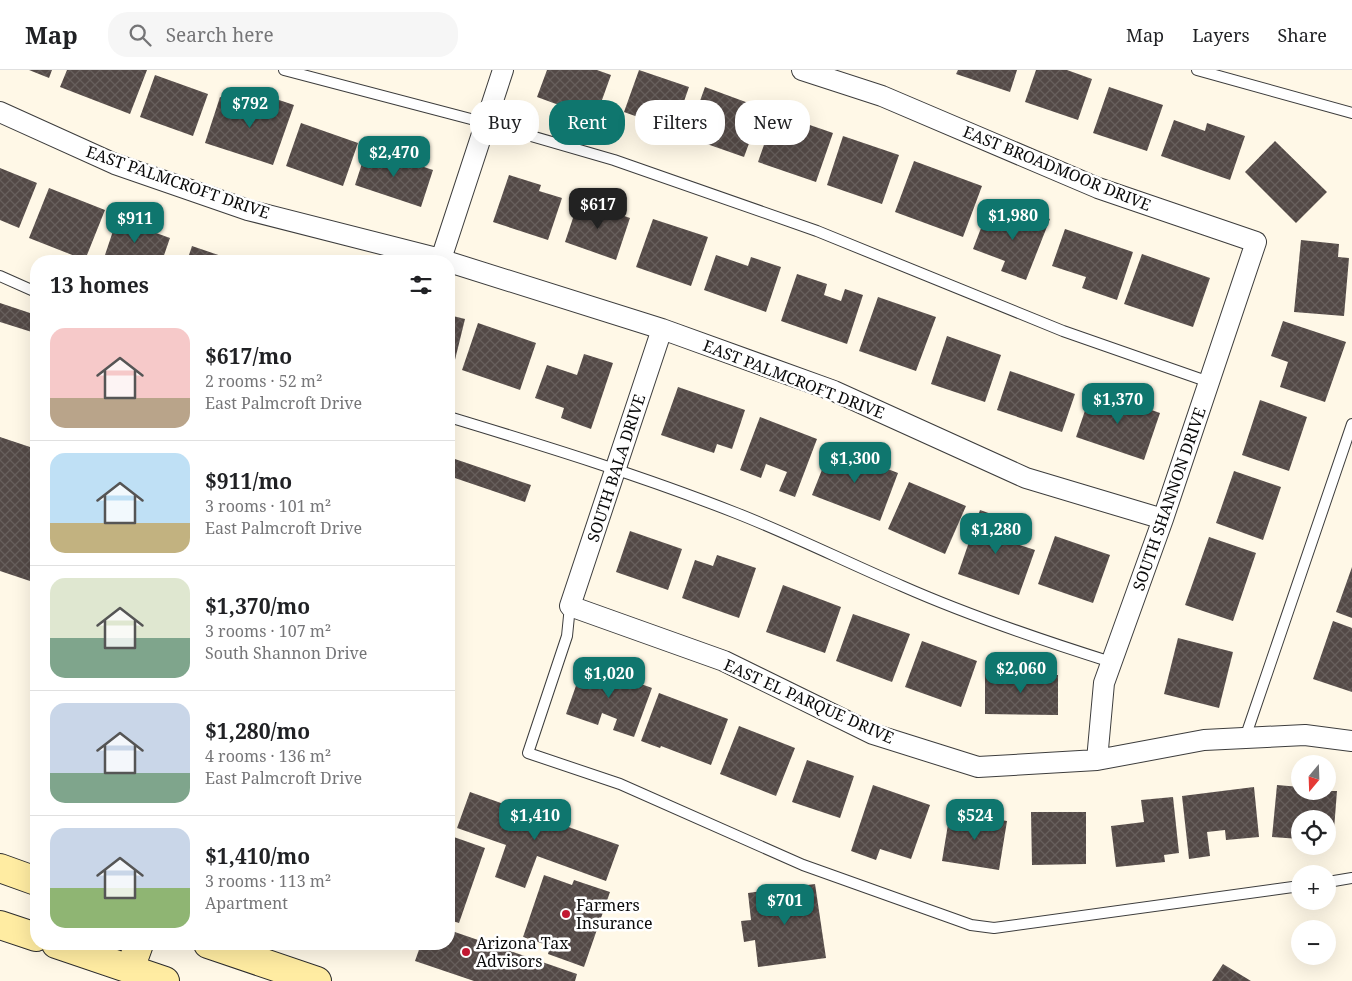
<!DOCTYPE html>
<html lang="en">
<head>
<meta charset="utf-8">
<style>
  body { margin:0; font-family:"Noto Serif",serif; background:#f6f6f6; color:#202124; height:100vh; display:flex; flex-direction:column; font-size:19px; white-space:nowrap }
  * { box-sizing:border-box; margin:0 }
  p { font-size:16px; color:#757577 }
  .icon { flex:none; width:28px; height:28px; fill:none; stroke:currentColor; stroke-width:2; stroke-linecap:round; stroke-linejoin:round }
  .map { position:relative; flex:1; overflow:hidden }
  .side { position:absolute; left:30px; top:185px; width:425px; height:695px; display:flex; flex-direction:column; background:#fff; border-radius:20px; box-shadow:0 5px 20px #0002 }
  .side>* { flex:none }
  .top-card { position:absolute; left:470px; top:30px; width:475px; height:45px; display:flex; gap:10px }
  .needle { width:32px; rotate:199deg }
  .buttons { position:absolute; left:1291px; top:685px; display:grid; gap:10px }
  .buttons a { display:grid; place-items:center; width:45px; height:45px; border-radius:50%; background:#fff; box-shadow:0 5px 20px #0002; font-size:25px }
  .price { position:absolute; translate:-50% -42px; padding:0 11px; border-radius:10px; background:#0f766e; color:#fff; font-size:16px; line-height:32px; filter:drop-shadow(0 1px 2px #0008) }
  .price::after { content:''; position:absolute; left:50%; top:30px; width:15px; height:11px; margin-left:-8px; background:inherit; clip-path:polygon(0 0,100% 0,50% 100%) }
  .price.current { background:#222; color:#fff }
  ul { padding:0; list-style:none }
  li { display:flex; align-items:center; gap:15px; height:125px; padding:0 20px }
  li+li { border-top:1px solid #e0e0e0 }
  li span { display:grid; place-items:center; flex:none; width:140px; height:100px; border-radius:15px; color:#555 }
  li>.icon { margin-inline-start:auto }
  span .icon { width:60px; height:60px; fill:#fffc; stroke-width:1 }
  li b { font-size:21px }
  h2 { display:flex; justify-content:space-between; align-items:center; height:60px; padding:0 20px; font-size:21px }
  .pill { padding:0 18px; border-radius:20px; background:#fff; box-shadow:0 5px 20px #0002; font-size:18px; line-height:45px }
  .pill.current { background:#0f766e; color:#fff }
  header { display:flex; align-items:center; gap:30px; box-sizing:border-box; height:70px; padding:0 25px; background:#fff; border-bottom:1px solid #e0e0e0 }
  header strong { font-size:24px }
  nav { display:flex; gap:28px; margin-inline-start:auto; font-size:18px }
  .search { width:350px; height:45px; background:#f6f6f6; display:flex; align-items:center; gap:12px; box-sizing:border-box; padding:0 18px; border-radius:20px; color:#757577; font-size:19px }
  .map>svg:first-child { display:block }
</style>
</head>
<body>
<header>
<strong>Map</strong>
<div class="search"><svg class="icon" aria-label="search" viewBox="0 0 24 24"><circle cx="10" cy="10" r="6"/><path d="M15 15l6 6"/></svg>Search here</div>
<nav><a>Map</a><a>Layers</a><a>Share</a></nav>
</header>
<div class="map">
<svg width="1352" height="911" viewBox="0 0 1352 911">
  <defs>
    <pattern id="building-cross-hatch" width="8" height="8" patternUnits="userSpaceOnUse" patternTransform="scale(1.25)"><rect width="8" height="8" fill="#534946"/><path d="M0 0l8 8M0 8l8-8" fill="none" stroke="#675f5c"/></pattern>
  </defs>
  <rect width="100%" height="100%" fill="#fff8e7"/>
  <path fill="url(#building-cross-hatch)" d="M29 0H52L49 8Z
    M67 0H147L130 44 60 17Z
    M547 0H597L611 5 598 41 570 31 567 38 537 27Z
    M639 0 689 17 674 60 624 42Z
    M958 0H1017L1010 22 956 4Z
    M1036 0H1067L1092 9 1078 50 1025 32Z
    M155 5 208 24 193 66 140 47Z
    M705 17 762 38 744 87 687 67Z
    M1109 17 1163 35 1147 81 1093 63Z
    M220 27 270 44 276 29 294 35 273 95 205 73Z
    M775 43 833 63 816 112 758 92Z
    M1174 50 1205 61 1207 53 1245 66 1230 110 1161 86Z
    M301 53 358 73 343 116 286 96Z
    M843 66 899 85 882 134 827 115Z
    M1275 71 1327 122 1296 153 1245 102Z
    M367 78 433 100 421 137 355 115Z
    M914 91 982 116 963 167 895 142Z
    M0 98 37 113 19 158 0 150Z
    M509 105 541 115 539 121 562 128 548 170 493 152Z
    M49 118 105 140 85 190 29 168Z
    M579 130 630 148 616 190 565 172Z
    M1018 136 1050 149 1026 210 1001 201 1005 191 973 179 986 145 1010 155Z
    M117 149 170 168 162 191H103Z
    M653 149 708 167 691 216 636 197Z
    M1065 159 1133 182 1117 230 1082 218 1086 207 1052 196Z
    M1301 170 1339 174 1338 187 1349 188 1344 246 1294 242Z
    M192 176 236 191H187Z
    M1142 184 1210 208 1193 257 1124 234Z
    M716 185 748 196 751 187 781 197 766 242 704 220Z
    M797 204 827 214 824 225 841 231 845 219 863 225 847 274 781 251Z
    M878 227 936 247 916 301 859 281Z
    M0 233 36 245 35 263 0 252Z
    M449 245 465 249 453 298 449 297Z
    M1283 251 1346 272 1325 332 1280 317 1288 292 1271 286Z
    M478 253 536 273 520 320 462 300Z
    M947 266 1001 285 985 332 931 314Z
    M584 284 613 293 591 359 561 348 564 338 535 328 547 295 577 305Z
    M1010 301 1075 324 1062 362 997 340Z
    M678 317 745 340 732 379 717 374 714 383 661 365Z
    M1097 321 1160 343 1144 390 1076 367 1089 329 1094 330Z
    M1260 330 1307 347 1289 401 1242 385Z
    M760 347 817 369 795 427 779 421 787 402 766 394 761 408 740 400Z
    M0 367 36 379V513L0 501Z
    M831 377 898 403 880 451 812 425Z
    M449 387 531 415 525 432 449 406Z
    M1234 401 1281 417 1263 470 1216 453Z
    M909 412 966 436 945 484 888 459Z
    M980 440 1011 451 1005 470 1035 480 1019 525 958 504Z
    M630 461 682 479 668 520 616 502Z
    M1055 466 1110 485 1093 533 1038 514Z
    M1209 467 1256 483 1233 551 1185 535Z
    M717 485 756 498 739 548 682 528 695 490 713 496Z
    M1352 497V548L1336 542Z
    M783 515 841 537 825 583 766 562Z
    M853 544 910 564 892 612 836 591Z
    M1333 551 1352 558V622L1313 609Z
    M1178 568 1233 582 1219 638 1164 624Z
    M922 571 977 591 961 637 905 617Z
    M584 593 652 618 634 667 613 660 617 649 602 643 598 655 566 644Z
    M985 604 1058 605V645L985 644Z
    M659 623 728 649 711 695 661 676 660 678 641 671Z
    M739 656 795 678 776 726 720 704Z
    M807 690 854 706 840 748 792 732Z
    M873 715 930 735 911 789 880 779 876 790 851 781Z
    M1277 715 1300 717V721H1337L1333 772 1328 771V749H1300V769L1272 767Z
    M1254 717 1259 767 1226 770 1225 760 1207 762 1210 786 1189 789 1182 726Z
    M470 722 619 775 606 811 537 786 525 818 495 807 506 775 457 758Z
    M1173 727 1179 783 1164 785 1165 792 1116 797 1111 756 1144 752 1141 730Z
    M950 742 1007 751 999 800 942 791Z
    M1031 742H1086V794L1032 795Z
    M451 766 485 778 459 853 449 850V772Z
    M544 805 572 815 574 810 610 822 584 897 548 884 550 876 523 867Z
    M815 814 826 888 758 897 755 870 744 872 741 851 751 850 748 823Z
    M449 860 577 904 575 911H474L415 891 421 874H449Z
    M1223 894 1251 911H1212Z"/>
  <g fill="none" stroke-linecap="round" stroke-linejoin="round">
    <g stroke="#3d3d3d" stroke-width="12">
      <path id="service" d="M284 0 486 53 614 90 817 161 1063 261 1209 312
        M1197 0 1352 43
        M0 206 36 222
        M449 347C545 376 642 406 736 443 792 465 846 492 902 516 970 546 1041 570 1111 592
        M570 536 567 566 528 683 620 714 803 795 971 855 994 858 1300 816
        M1245 668 1352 354
        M1328 812 1352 808"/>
    </g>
    <g stroke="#3d3d3d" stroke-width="22">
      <path id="minor" d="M802 0 882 26 1098 118 1256 172 1163 449 1104 613 1097 690
        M0 42 115 94 248 140 448 191
        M441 189 503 0
        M449 192 662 259 834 321 1026 408 1163 449
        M662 259 570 536 724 591 873 664 978 697 1097 690 1204 670 1305 665 1352 671"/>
    </g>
    <g stroke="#2c2c2c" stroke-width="30">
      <path id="secondary" d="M0 798 36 811
        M0 855 36 867
        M56 874 165 911
        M208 874 317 911
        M130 899 139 874"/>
    </g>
    <use href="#service" stroke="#fff" stroke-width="10"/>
    <use href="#minor" stroke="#fff" stroke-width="20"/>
    <use href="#secondary" stroke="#ffeca2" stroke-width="28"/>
  </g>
  <g fill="#c21932" stroke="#fff" stroke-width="2">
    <circle cx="566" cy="844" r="5"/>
    <circle cx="466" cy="882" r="5"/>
  </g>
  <g text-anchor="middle" stroke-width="5" stroke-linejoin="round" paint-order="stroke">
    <g font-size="16" fill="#0a0a0a" stroke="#fff">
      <text transform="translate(1057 98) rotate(22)" y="6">EAST BROADMOOR DRIVE</text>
      <text transform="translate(178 112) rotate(19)" y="6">EAST PALMCROFT DRIVE</text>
      <text transform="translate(794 309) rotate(21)" y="6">EAST PALMCROFT DRIVE</text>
      <text transform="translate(616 398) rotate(-72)" y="6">SOUTH BALA DRIVE</text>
      <text transform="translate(1169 429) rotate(-71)" y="6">SOUTH SHANNON DRIVE</text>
      <text transform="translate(809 631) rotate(24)" y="6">EAST EL PARQUE DRIVE</text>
    </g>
    <g font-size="16" fill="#0a0a0a" stroke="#fff" text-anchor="start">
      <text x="576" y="841">Farmers<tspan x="576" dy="18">Insurance</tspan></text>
      <text x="476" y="879">Arizona Tax<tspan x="476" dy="18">Advisors</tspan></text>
    </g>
  </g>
</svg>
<div class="buttons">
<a><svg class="needle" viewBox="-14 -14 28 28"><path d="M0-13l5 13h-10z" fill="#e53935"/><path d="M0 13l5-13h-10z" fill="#757577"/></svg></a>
<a><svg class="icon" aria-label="locate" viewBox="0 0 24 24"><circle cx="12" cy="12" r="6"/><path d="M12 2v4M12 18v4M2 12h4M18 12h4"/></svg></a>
<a>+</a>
<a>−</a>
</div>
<b class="price" style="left:250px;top:59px">$792</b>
<b class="price" style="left:394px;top:108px">$2,470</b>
<b class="price current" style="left:598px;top:160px">$617</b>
<b class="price" style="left:1013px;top:171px">$1,980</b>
<b class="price" style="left:135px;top:174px">$911</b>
<b class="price" style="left:1118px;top:355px">$1,370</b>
<b class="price" style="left:855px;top:414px">$1,300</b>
<b class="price" style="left:996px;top:485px">$1,280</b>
<b class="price" style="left:1021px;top:624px">$2,060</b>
<b class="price" style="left:609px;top:629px">$1,020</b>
<b class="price" style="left:535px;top:771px">$1,410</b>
<b class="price" style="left:975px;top:771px">$524</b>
<b class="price" style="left:785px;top:856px">$701</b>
<div class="top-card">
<a class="pill">Buy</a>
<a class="pill current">Rent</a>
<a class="pill">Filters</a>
<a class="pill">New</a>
</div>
<section class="side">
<h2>13 homes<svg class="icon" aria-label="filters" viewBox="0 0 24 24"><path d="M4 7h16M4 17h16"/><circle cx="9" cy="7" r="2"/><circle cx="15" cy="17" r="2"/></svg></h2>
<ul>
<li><span style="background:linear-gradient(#f6c9c9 70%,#b9a48a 0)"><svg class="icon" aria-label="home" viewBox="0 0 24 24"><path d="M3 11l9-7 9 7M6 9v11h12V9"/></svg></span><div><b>$617/mo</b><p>2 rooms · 52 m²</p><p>East Palmcroft Drive</p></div></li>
<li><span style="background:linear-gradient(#bfe0f5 70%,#c2b280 0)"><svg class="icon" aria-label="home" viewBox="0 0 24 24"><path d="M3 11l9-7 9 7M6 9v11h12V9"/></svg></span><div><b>$911/mo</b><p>3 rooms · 101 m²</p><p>East Palmcroft Drive</p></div></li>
<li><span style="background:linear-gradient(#dfe7d0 60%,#7fa58c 0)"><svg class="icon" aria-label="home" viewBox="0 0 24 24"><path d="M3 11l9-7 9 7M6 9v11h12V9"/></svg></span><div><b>$1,370/mo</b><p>3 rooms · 107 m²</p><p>South Shannon Drive</p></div></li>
<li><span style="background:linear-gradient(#c9d6e8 70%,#7fa58c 0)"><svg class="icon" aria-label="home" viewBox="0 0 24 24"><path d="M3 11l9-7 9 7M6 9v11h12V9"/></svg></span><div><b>$1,280/mo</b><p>4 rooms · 136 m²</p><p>East Palmcroft Drive</p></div></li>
<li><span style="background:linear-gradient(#c9d6e8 60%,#8fb573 0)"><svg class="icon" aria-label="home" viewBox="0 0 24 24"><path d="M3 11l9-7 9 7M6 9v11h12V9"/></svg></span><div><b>$1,410/mo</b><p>3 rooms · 113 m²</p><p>Apartment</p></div></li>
</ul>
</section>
</div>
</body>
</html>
